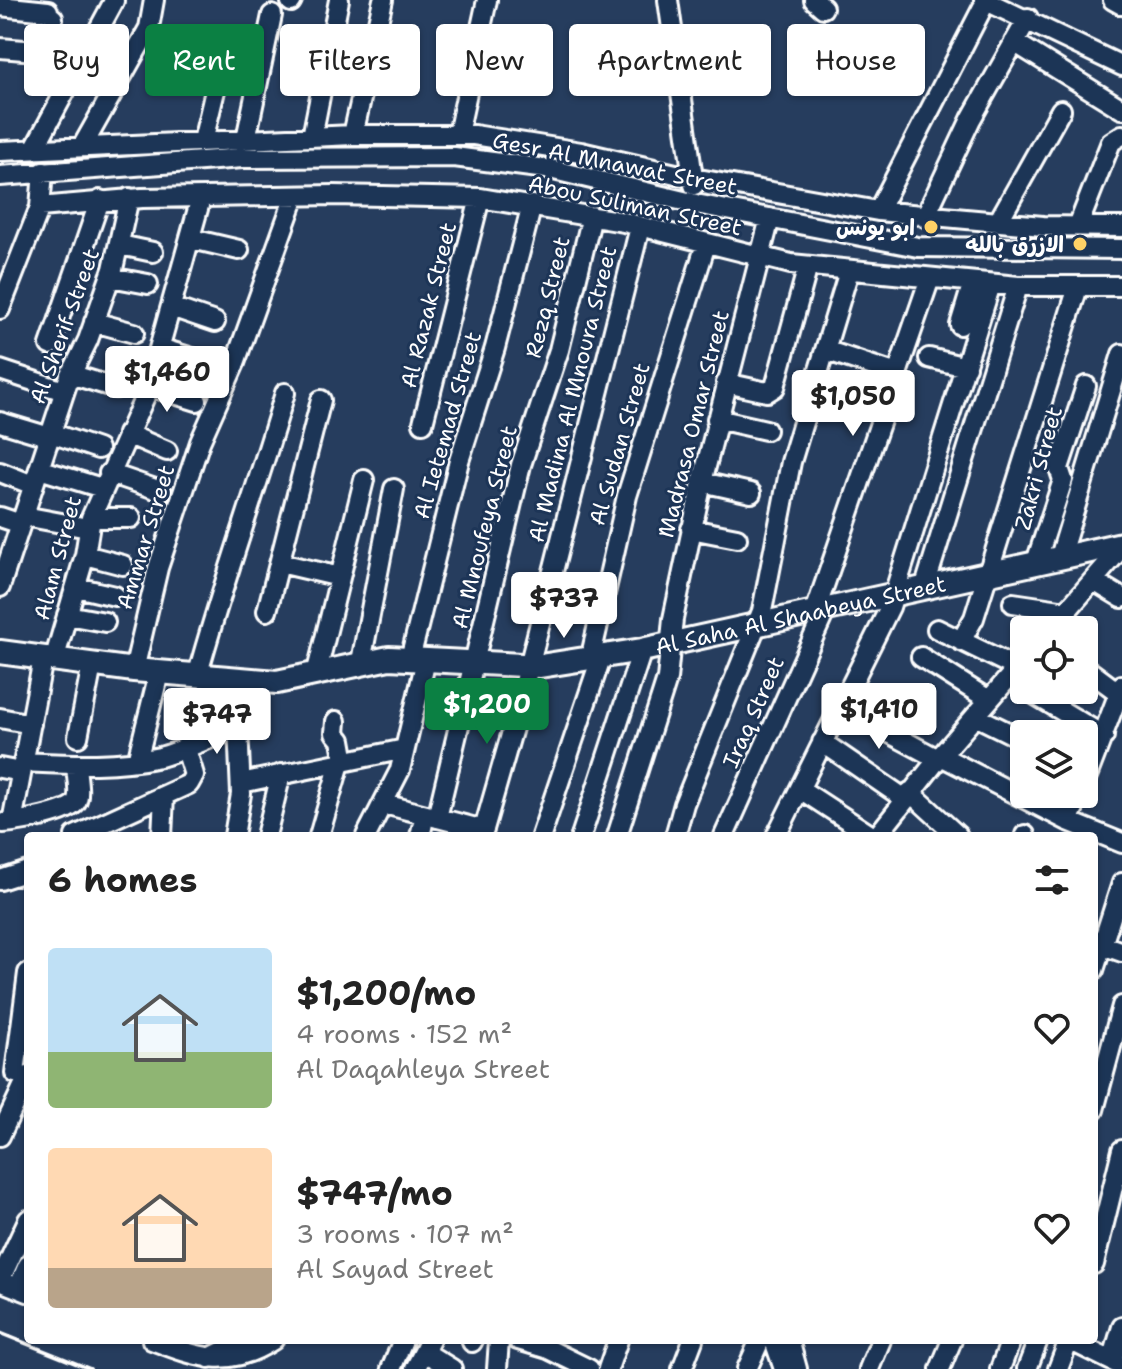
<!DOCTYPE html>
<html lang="en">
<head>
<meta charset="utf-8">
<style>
  body { margin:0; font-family:"Shantell Sans","Playpen Sans Arabic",sans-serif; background:#f6f6f6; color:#222; height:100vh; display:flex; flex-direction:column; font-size:30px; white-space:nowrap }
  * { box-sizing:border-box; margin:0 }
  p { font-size:26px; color:#767676 }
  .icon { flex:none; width:44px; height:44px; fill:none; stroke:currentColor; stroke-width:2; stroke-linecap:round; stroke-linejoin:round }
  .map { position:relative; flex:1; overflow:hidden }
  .side { position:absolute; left:24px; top:832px; width:1074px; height:512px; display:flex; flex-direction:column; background:#fff; border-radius:8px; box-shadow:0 2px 6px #0004 }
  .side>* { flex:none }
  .top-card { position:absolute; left:24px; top:24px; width:1074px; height:72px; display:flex; gap:16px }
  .buttons { position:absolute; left:1010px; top:616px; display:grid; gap:16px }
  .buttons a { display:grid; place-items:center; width:88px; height:88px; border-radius:8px; background:#fff; box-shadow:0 2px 6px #0004; font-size:40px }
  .price { position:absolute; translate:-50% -68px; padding:0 18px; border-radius:8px; background:#fff; color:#222; font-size:26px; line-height:52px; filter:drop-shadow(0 2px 4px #0008) }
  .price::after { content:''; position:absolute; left:50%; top:48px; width:24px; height:18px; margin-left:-12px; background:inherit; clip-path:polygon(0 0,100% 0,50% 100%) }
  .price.active { background:#0b8043; color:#fff }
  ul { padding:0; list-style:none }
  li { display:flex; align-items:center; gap:24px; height:200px; padding:0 24px }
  li span { display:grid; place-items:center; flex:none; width:224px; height:160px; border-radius:8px; color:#555 }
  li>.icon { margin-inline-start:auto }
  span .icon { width:96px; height:96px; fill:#fffc; stroke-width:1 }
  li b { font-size:34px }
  h2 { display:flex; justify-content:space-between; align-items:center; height:96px; padding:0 24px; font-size:34px }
  .chip { padding:0 28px; border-radius:8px; background:#fff; box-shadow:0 2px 6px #0004; font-size:28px; line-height:72px }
  .chip.active { background:#0b8043; color:#fff }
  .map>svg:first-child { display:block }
</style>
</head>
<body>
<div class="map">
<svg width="1122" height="1369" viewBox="0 0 1122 1369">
  <rect width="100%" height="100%" fill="#263d5e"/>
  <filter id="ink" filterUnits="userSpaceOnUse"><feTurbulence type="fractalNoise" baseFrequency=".0125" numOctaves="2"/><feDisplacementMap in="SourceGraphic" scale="16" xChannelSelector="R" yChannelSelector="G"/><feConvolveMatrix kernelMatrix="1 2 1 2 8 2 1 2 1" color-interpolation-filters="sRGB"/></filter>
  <g filter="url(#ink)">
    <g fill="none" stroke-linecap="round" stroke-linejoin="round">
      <g stroke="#fff" stroke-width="24">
        <path id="minor" d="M668 0 694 185
          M814 0 823 8
          M984 0 1122 66
          M1113 0 1122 5
          M291 2 292 0
          M0 6 48 11
          M1014 42 1122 109
          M0 48 48 52 53 18
          M458 134 487 0
          M353 135 383 0
          M312 137 339 0
          M246 139 272 15
          M203 141 222 61
          M82 147 149 28 154 0
          M34 149 114 1
          M0 151 353 135H474L581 152 693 178 878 211 1043 226 1122 227
          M0 176 243 158 454 157 554 170 696 204 918 247 1122 249
          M40 207 142 198 334 195 480 198 624 222 791 264 1018 286H1122
          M878 211 986 1
          M925 217 971 119 1028 18
          M998 222 1061 110
          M1078 226 1111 142 1122 135
          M192 239 239 250
          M120 245 153 252
          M110 277 148 284
          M171 307 215 322
          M0 309 40 207 43 172
          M94 322 134 333
          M960 325 973 282
          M50 345 100 200
          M160 348 205 362
          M825 350 897 374
          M929 358 966 367
          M0 370 64 391
          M70 374 116 388
          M726 383 767 392 775 387 808 266
          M149 386 197 401
          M717 419 766 430
          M0 422 50 437
          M423 423 480 198
          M51 433 98 449
          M127 434 167 451
          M39 469 102 488
          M0 472 33 485
          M109 473 161 491
          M702 482 751 493
          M24 516 88 528
          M0 517 21 524
          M91 518H131
          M691 529 737 538
          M85 555 123 565
          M1060 557 1122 354
          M1036 562 1063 480 1059 468 1086 386
          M280 563 340 577
          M1094 581 1122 598
          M925 586 1018 286
          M0 587 68 381 88 340 113 269 129 198
          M76 587 115 596
          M1013 603 1067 611
          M267 611 321 400
          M815 612 930 278
          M67 615 105 622
          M937 629 1017 668
          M1050 630 1122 547
          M961 641 974 618 1078 287
          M921 657 989 700
          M410 659 459 461 495 348 532 205
          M54 660 85 555 91 518 147 392 201 198
          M590 660 627 496 706 244
          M361 662 394 489
          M1084 667 1119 693
          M134 670 158 568 200 442 235 363 295 196
          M316 675 364 480
          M197 677C223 581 257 489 285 393
          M1027 690 1104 736
          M841 707 938 759
          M975 716 1024 740
          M0 718 31 724
          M336 721 335 733 341 740 345 762
          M78 737 92 665
          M822 742 905 799
          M941 756 1068 821 1122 843
          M137 761 159 673
          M23 762C68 764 115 767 160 757 185 750 210 737 236 729
          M0 768 21 772
          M241 783 405 749
          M1084 784 1122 685
          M800 789 872 836
          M910 792 958 836
          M384 804 484 830
          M437 818 521 465 559 350 592 216
          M1068 821 1080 794
          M12 822 43 659
          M3 823C17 822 69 814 76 802 81 794 76 774 76 764
          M75 836 189 784 194 775 185 746
          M162 836 164 796
          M234 836 241 794 236 681
          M266 836 281 774
          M319 836 340 763
          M366 836 400 770 426 660
          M420 836 425 815
          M482 836 517 714 640 227
          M541 836 601 658
          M581 836 642 650
          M617 836 667 679 673 619 702 482 770 218
          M675 836 684 804 762 611 791 462 849 271
          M724 836 826 609
          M776 836 890 607 991 284
          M877 836 938 759 1024 660
          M1025 836V835
          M0 880 28 871
          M1094 942 1122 952
          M1094 970 1122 883
          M15 1073 28 973
          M1094 1110 1122 1006
          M0 1136 28 1076
          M1094 1264 1122 1150
          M0 1280 28 1220
          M0 1281 28 1292
          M18 1288 28 1265
          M152 1340C199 1358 229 1369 273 1340
          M518 1340 548 1349 589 1369
          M774 1340 784 1369
          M789 1340 797 1369
          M472 1342 473 1340
          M426 1353 452 1369
          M209 1358 246 1340
          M1112 1361 1122 1327
          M391 1369 403 1340
          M415 1369 430 1340
          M497 1369 499 1340
          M608 1369 618 1340
          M682 1369 693 1340
          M747 1369 760 1340
          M869 1369 881 1340
          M940 1369 952 1340
          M1000 1369 1011 1340
          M1027 1369 1038 1340
          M1058 1369 1069 1340 1122 1366"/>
      </g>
      <g stroke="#fff" stroke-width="28">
        <g id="major">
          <path id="s1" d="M0 652 134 670 277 682 389 658 540 666 642 650 1122 544"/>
        </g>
      </g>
      <use href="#minor" stroke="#1d3557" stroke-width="18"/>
      <use href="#major" stroke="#1d3557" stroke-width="22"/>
      <path stroke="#fff" stroke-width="4" d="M0 1333 90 1369"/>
    </g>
  </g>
  <g fill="#ffd166" stroke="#1d3557" stroke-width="3">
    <circle cx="931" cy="227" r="8"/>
    <circle cx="1080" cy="244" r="8"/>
  </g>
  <g text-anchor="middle" stroke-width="6" stroke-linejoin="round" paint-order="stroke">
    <g font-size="22" fill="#fff" stroke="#1d3557">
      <text transform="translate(615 163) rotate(11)" y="8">Gesr Al Mnawat Street</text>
      <text transform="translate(635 205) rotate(12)" y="8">Abou Suliman Street</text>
      <text transform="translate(547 297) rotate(-76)" y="8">Rezq Street</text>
      <text transform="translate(428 305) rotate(-76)" y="8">Al Razak Street</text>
      <text transform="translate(64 326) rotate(-70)" y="8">Al Sherif Street</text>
      <text transform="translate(572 394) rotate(-76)" y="8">Al Madina Al Mnoura Street</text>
      <text transform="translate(693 424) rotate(-76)" y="8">Madrasa Omar Street</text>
      <text transform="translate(447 425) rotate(-74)" y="8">Al Ietemad Street</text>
      <text transform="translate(619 444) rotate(-74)" y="8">Al Sudan Street</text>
      <text transform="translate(1038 468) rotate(-75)" y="8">Zakri Street</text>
      <text transform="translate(484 527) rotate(-76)" y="8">Al Mnoufeya Street</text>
      <text transform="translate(145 537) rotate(-73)" y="8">Ammar Street</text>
      <text transform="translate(57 558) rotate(-75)" y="8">Alam Street</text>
      <text dy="8" stroke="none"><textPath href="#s1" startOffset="810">Al Saha Al Shaabeya Street</textPath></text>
      <text transform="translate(753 712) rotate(-66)" y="8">Iraq Street</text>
    </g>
    <g font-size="22" font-weight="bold" fill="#fff" stroke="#1d3557" text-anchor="end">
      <text x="915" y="235">ابو يونس</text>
      <text x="1064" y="252">الازرق بالله</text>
    </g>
  </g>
</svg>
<div class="buttons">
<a><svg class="icon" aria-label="locate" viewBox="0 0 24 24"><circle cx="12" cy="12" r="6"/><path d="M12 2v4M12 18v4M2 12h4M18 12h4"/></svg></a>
<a><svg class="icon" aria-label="layers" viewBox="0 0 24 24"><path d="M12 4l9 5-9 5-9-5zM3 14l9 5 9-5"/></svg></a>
</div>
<b class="price" style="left:167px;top:414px">$1,460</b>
<b class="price" style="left:853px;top:438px">$1,050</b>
<b class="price" style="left:564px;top:640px">$737</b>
<b class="price active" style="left:487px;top:746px">$1,200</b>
<b class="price" style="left:879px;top:751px">$1,410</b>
<b class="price" style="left:217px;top:756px">$747</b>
<div class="top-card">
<a class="chip">Buy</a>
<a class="chip active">Rent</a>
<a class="chip">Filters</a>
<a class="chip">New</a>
<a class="chip">Apartment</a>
<a class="chip">House</a>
</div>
<section class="side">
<h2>6 homes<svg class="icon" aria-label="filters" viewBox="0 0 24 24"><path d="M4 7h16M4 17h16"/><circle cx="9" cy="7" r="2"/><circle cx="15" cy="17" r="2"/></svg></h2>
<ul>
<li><span style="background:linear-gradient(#bfe0f5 65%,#8fb573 0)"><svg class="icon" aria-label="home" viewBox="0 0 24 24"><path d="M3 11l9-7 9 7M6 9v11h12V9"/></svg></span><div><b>$1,200/mo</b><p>4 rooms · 152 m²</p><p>Al Daqahleya Street</p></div><svg class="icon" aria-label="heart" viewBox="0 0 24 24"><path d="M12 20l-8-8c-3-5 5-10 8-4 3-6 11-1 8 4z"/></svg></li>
<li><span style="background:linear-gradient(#ffd9b3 75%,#b9a48a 0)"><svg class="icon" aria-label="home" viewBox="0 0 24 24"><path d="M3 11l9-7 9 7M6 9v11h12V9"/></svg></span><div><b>$747/mo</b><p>3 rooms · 107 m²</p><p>Al Sayad Street</p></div><svg class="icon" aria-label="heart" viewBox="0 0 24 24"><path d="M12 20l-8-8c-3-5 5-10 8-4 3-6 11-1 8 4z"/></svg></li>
</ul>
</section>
</div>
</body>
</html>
